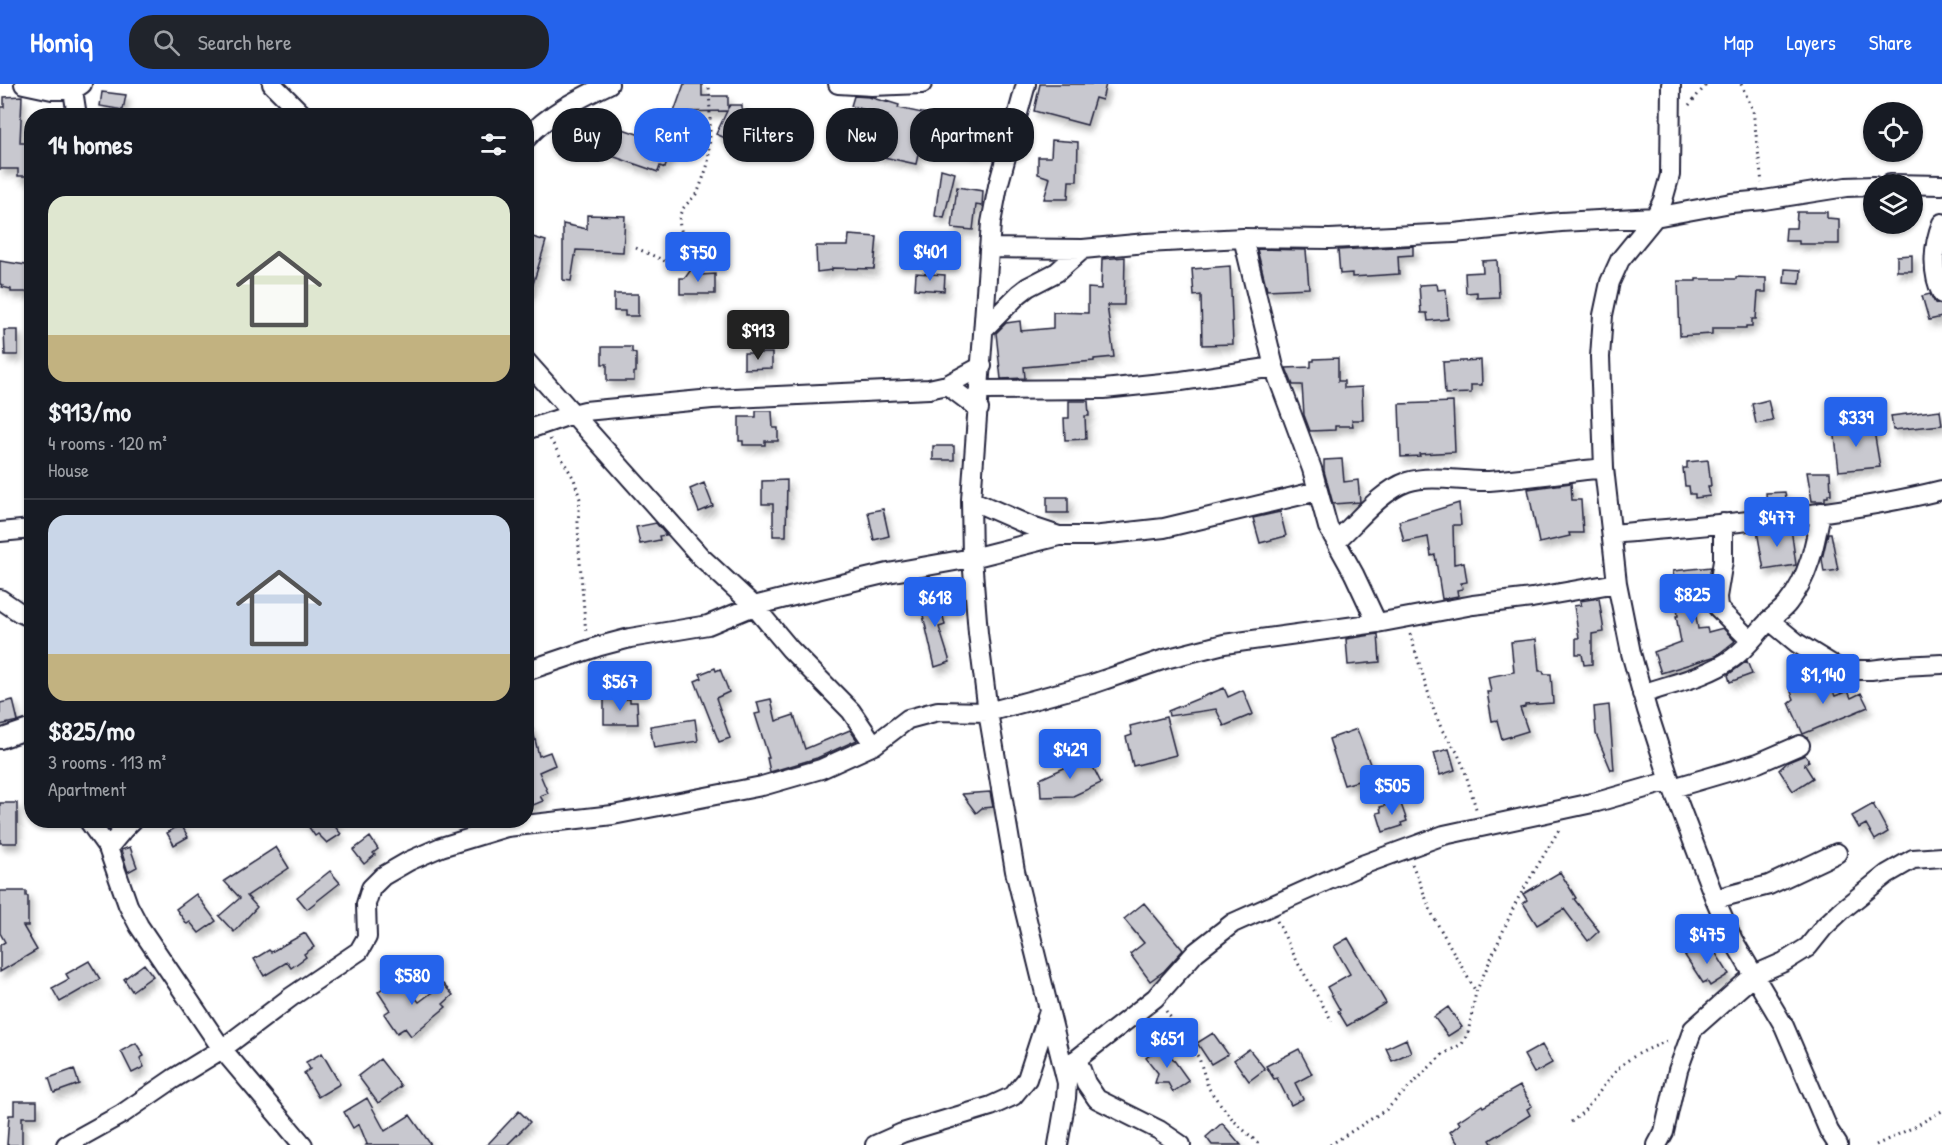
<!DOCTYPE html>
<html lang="en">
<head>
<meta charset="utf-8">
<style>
  body { margin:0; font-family:"Patrick Hand",sans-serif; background:#20242c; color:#f1f3f6; height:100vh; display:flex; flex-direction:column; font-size:22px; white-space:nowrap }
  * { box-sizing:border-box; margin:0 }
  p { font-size:20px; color:#9ea1a6 }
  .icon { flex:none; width:33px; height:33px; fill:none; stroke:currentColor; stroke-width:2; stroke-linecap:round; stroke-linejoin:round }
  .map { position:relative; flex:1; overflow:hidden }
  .panel { position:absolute; left:24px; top:24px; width:510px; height:720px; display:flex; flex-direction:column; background:#171b24; border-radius:24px; box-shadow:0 2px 4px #0004 }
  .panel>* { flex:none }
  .guide { position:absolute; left:552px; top:24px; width:570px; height:54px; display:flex; gap:12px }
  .buttons { position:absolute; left:1863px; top:18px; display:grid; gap:12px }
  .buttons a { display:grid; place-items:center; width:60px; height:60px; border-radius:50%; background:#171b24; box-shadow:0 2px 4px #0004; font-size:30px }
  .price { position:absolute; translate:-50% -51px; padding:0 14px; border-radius:6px; background:#2563eb; color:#fff; font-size:20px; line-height:39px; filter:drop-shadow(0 2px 3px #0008) }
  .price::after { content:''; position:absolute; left:50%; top:36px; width:18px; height:14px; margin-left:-9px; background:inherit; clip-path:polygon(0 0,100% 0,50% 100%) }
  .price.on { background:#222; color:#fff }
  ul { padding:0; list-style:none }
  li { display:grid; align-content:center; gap:12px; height:318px; padding:0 24px }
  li+li { border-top:2px solid #363941 }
  li span { display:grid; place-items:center; height:186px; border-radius:18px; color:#555 }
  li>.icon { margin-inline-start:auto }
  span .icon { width:108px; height:108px; fill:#fffc; stroke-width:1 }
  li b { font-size:26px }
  h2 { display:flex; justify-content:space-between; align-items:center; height:72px; padding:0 24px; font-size:26px }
  .pill { padding:0 21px; border-radius:24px; background:#171b24; box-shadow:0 2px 4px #0004; font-size:21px; line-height:54px }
  .pill.on { background:#2563eb; color:#fff }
  header { display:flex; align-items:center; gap:36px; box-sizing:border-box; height:84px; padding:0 30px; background:#2563eb; color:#fff }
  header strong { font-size:28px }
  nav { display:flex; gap:33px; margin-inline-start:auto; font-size:21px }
  .search { width:420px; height:54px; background:#20242c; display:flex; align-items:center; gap:15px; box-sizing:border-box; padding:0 21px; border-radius:24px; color:#9ea1a6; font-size:22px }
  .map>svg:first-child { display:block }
</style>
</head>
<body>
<header>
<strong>Homiq</strong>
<div class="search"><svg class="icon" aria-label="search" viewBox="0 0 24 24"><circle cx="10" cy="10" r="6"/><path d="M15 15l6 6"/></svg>Search here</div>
<nav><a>Map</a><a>Layers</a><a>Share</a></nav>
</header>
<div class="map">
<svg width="1942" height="1061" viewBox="0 0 1942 1061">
  <defs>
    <filter id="shadow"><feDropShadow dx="3.5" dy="6" stdDeviation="3" flood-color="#0004"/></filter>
  </defs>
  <rect width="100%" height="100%" fill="#fff"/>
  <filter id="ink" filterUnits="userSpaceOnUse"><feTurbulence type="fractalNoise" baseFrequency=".0167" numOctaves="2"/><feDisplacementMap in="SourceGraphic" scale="12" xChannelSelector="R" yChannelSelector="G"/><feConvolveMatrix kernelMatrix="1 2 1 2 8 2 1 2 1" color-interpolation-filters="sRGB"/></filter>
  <g filter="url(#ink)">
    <path fill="#c8c8cf" stroke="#22223b" stroke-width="1.5" filter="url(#shadow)" d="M684 0H702V12H728V24L730 21H742L743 47 737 59 716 50 727 27 674 28Z
      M1040 0H1106L1102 16 1095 14 1087 41 1034 27Z
      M102 8 126 11 123 26 100 22Z
      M22 12 20 59H32V92H18V85H0V23H4V13Z
      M854 12 869 13 886 18V17L899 21 898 24 927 30 916 80 879 72 888 32 851 22Z
      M959 43 982 51 976 68 953 60Z
      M620 44 672 62 665 84 660 82 658 88 609 71Z
      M1052 56 1078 58 1077 97H1069L1068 115H1044L1050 94 1038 90V73H1051Z
      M941 85 955 89 944 134 935 132Z
      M957 103 983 107 982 122 976 121 973 146 952 144Z
      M1797 128H1827V134L1839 135V160H1799V157H1785L1786 144H1796Z
      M587 131 625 132 623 168 576 166 571 197 563 196V140L587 145Z
      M526 151 546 157 530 210 526 209Z
      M849 151 877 153 874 185 832 184V186L817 188 816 162H848Z
      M1413 162V171L1398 172 1399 190 1352 193V189L1340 190 1338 166Z
      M1257 165 1306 166 1309 204 1267 206Z
      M1912 171V187H1897V172Z
      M1125 173 1124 221H1107L1114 273 1094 275V277L1024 283 1025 294 1001 295 996 249 1006 239 1020 237 1021 247 1053 244V228L1088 229V204L1101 205 1102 175Z
      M1497 176 1499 213 1477 214V208L1466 209 1465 189 1483 188 1482 177Z
      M0 177 32 182V208H11V205L2 203 3 201 0 200Z
      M695 180 700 191 715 190V210H680V194H685Z
      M1230 182 1233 260 1202 261 1201 211 1194 212 1192 185Z
      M1785 185 1801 186 1800 200 1784 199Z
      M916 189 945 191 944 207 915 205Z
      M1736 193 1766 194V208H1758L1756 235H1752V242H1746V244H1712V250L1680 252 1678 197H1696V195H1736Z
      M1437 200 1438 206 1446 205 1448 235 1428 237 1427 229H1421L1419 201Z
      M614 210H638V232H625V227H614Z
      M1930 210 1935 219 1942 221V233L1929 236 1922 212Z
      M4 246H18V271H5Z
      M602 263H632V268L636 270V288H634V297H607V280H602Z
      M744 269H772V284L744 285Z
      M1338 274V297H1344V304L1362 303 1363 336H1352L1353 342H1335V346L1310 347 1304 331 1302 301H1293L1286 284 1311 283V277H1314V275Z
      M1481 276 1482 301H1471V309L1445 310 1443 278Z
      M1768 316 1773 337 1756 340 1752 320Z
      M1069 317H1088L1089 332H1085L1086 355 1065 356 1064 334H1069Z
      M1453 318 1455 368 1419 370 1420 372 1401 373 1399 320Z
      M1940 326 1942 341 1893 346 1891 332Z
      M756 327H772L773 344H778V357H765V361H743V357H739V333H756Z
      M1859 341 1860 344 1873 341 1880 383 1839 387 1834 344Z
      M933 362H954V376H933Z
      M1342 375 1344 398 1358 396 1360 418 1333 420 1324 387V376Z
      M1708 376 1711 402H1708L1710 412 1695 414V410H1690L1689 402H1685L1683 384H1687V378Z
      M1807 388H1830L1831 410H1828V413H1825V417H1812Z
      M787 396 786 452H773V420H762V397Z
      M704 399 713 422 699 428 690 405Z
      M1571 399 1572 416H1581L1583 449H1569L1570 452 1539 459 1528 405Z
      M1785 408 1787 421 1767 424 1766 409Z
      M1047 413H1068V429H1047Z
      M1459 419 1461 441H1453L1454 480 1464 478 1467 498 1461 499 1462 505 1457 506 1458 512 1442 515 1435 471 1431 472 1428 453 1404 458 1399 437Z
      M883 425 889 452 874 456 868 428Z
      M1280 428 1286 452 1260 459 1253 434Z
      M656 439 666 451 659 452 660 456 640 460 636 443Z
      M1791 444 1796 481 1764 486 1757 447Z
      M1828 449H1831L1838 486 1824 488 1822 475Z
      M1711 483 1706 512 1693 514 1698 545 1707 544 1708 548 1723 544 1735 557 1716 572 1661 589 1654 568 1681 558 1676 532H1678L1673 487Z
      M938 510 945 541 939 543 950 578 935 583 919 514Z
      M1599 514 1604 548 1592 550V580L1584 581 1582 570H1576V554H1579L1574 522 1581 521 1580 517Z
      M1378 550 1380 578 1348 581 1346 555Z
      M1536 555 1539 587H1543L1544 590H1551L1553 619 1525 621V623L1520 624 1528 647 1502 655 1497 636 1492 637 1487 608H1491L1488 593 1514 588 1511 558Z
      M1747 577 1752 590 1730 598 1728 591Z
      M715 584 716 587 720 585 729 608 716 614 730 654 719 658 695 597 702 594 700 590Z
      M1826 592 1835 612 1848 607 1851 614 1861 609 1868 623 1803 650 1789 619 1794 615 1791 608Z
      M1224 604 1228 613 1243 606 1253 630 1224 642 1216 625 1169 632 1168 627Z
      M604 615H630V618H637L638 640H604Z
      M771 615 776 637 794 631 805 665 850 646 857 656 817 674 770 688 767 674H769L755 630 760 629 757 618Z
      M13 616 18 637 0 641V619Z
      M1609 621 1614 686H1611L1596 650 1594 623Z
      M1166 633 1176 671 1133 682 1126 653 1132 651 1130 642Z
      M695 635 698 657 654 664 650 642Z
      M526 643H532L539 672 550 668 555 681 539 688 548 709 540 712 543 717 526 724Z
      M1357 645 1373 688 1368 691 1369 694 1344 701 1329 655Z
      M1449 665 1455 686 1440 691 1434 669Z
      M1805 671 1809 677 1804 680 1813 694 1793 707 1779 686 1788 678Z
      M1088 673 1101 699 1073 712 1041 713 1040 695Z
      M990 708 993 723 982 724 976 729 962 710Z
      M1400 717 1407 737 1401 739 1402 742 1383 748 1377 729 1381 728 1380 723Z
      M0 719H17V759H0Z
      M1873 720 1888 748 1875 756 1866 740 1859 744 1852 732Z
      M304 736H339L333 740 341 750 327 759 318 750 315 752Z
      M181 740 188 753 174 761 167 749Z
      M370 753 378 765 373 769 375 771 364 780 353 766Z
      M130 763 137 783 128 788 121 766Z
      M276 763 289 784 247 812 257 823 234 848 219 832 240 814 224 797Z
      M330 787 340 799 307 825 297 813Z
      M1560 788 1576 814 1574 815 1599 847 1588 857 1564 825 1537 841 1523 819 1527 816 1523 810Z
      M0 807H26V812H28V842H23L37 866 0 888V861L5 858 0 849Z
      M196 810 216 837 199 849 190 838 187 840 176 825Z
      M1144 819 1183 866 1164 887 1150 897 1130 870 1144 859 1124 835Z
      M305 849 314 863 304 870 306 873 291 884 287 878 264 892 254 875 269 866 271 868Z
      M1348 854 1386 919 1347 942 1338 927 1340 926 1327 903 1350 890 1334 862Z
      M1710 860 1729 890 1710 902 1707 897 1703 899 1684 870 1698 862 1700 866Z
      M89 877 100 895 60 918 52 904 69 895 66 890Z
      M144 880 153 892 132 907 124 895Z
      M397 892 419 918 443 900 453 911 443 920 446 923 411 952 405 944 397 949 384 930 390 926 378 908Z
      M1448 923 1462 943 1448 952 1434 933Z
      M1213 949 1228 970 1211 980 1197 959Z
      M1406 955 1411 968 1392 977 1386 964Z
      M136 959 144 972 140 974 144 983 132 989 121 967Z
      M1163 961 1189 997 1173 1008 1168 999H1155L1158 989 1146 974Z
      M1542 961 1552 979 1534 989 1524 971Z
      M1249 965 1265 985 1249 997 1234 976Z
      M1299 965 1312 990 1295 999 1303 1015 1291 1021 1277 994 1274 995 1266 982Z
      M322 969 340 1000 318 1013 304 989 310 985 306 978Z
      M380 975 401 1002 378 1019 358 992Z
      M74 985 79 1000 54 1009 49 994Z
      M1520 1002 1532 1022 1527 1025 1530 1031 1490 1056 1493 1061H1459L1450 1048 1460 1040 1458 1037 1482 1021 1483 1023Z
      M367 1014 385 1047 410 1031 431 1061H366L367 1060 359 1040 353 1044 344 1028Z
      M14 1017H37V1033H22V1061H7L9 1031H14Z
      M519 1027 530 1038 507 1061H487Z
      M1222 1039 1241 1061H1212L1206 1053Z"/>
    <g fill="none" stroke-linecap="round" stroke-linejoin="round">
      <g stroke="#22223b" stroke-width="22">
        <path id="minor" d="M24 0 52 6H73L82 0
          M272 0 304 32
          M838 0 872 2 922 0
          M1026 0 998 102 991 139 971 416 972 474 978 549 988 628 1015 787 1067 999 1066 1014 1058 1061
          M1671 0 1670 91 1663 116 1655 133 1620 176 1610 198 1603 231 1600 273 1604 384 1617 499 1631 569 1647 626 1670 697 1715 815 1733 856 1784 942 1829 1047 1838 1061
          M73 6 77 32
          M526 55C549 29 578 15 609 0
          M1890 100 1942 101
          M1942 139C1933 161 1931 189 1942 210
          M1243 154 1274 283 1312 385 1328 443 1354 490 1377 539
          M989 164 1083 165 1146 159 1243 154 1330 155 1454 149 1561 138 1655 133 1731 119 1764 116 1846 103 1874 102
          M985 244 1019 210 1028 203 1057 188 1083 165
          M526 277 700 472 754 522 790 565 851 627 874 661
          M947 301 979 325
          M980 306 1104 305 1181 297 1274 283
          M526 346 573 330 585 327 712 315 929 305 947 301 982 282
          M971 416 1035 444 1059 452H1092L1164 444 1318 407
          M1723 439V477L1717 513 1718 524 1751 557
          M0 448 32 445
          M1612 450C1722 439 1834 433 1942 406
          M1336 457C1357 438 1381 407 1407 398 1431 390 1464 398 1489 397 1528 394 1566 388 1604 384
          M0 515 19 528 32 534
          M1769 536 1797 559 1841 586H1871L1902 582 1942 580
          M526 587 600 562 630 554 708 541 754 522 821 505 888 489 972 474 1059 452
          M1642 610C1671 600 1707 593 1733 574 1747 564 1756 550 1768 538 1774 531 1783 526 1788 519 1809 493 1815 460 1821 428
          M0 655 32 644
          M1673 704 1758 679 1800 661
          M88 736 108 764 128 821 139 842 222 965 303 1061
          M108 764 123 746 133 736
          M1715 815 1769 801 1837 769
          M1077 975 1086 999 1097 1015 1159 1046 1181 1061
          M1063 983 1077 975 1155 914 1196 868 1233 839 1362 781 1444 751 1597 718 1670 697
          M66 1061 122 1030 173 995 222 965 291 913 359 867 367 853 366 820 371 804 383 792 409 777 441 763 507 743 613 731 762 702 821 685 874 661 908 635 938 627 988 628 1092 600 1165 575 1224 560 1377 539 1473 521 1532 514 1617 499
          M875 1061 902 1049 991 1022 1013 1012 1027 995 1049 927
          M1657 1061 1664 1048 1678 986 1693 945 1754 891 1784 878 1808 863 1824 843 1842 826 1887 790 1913 775 1942 773"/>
      </g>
      <path stroke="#22223b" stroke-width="3" stroke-dasharray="1.5 4.5" stroke-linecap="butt" d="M1741 0 1753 26 1762 99
        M1689 21 1707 0
        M636 164 676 182 682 180C692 160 676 146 680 131 683 120 695 115 699 105 702 97 706 87 708 79 711 53 710 26 709 0
        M550 355 574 395 580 415 578 438 579 466 586 550
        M1410 550 1434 627 1442 646 1457 668 1464 684 1477 728
        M1412 780 1433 832 1476 908
        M1277 837 1299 881 1332 937
        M1166 927 1199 974 1208 1003 1214 1012 1234 1037 1260 1061
        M1571 1038C1590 1025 1601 1003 1617 986 1630 971 1652 964 1669 956
        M1330 1061 1387 1025 1443 970 1462 960 1468 949 1476 908 1516 818 1560 744
        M1876 1061 1914 1043 1942 1027"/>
      <use href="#minor" stroke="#fff" stroke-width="18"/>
    </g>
  </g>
</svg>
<div class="buttons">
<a><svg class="icon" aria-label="locate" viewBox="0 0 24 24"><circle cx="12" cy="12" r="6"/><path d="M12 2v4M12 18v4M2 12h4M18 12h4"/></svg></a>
<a><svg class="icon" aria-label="layers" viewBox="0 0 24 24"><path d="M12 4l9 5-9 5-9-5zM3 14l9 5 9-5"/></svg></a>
</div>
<b class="price" style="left:930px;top:198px">$401</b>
<b class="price" style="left:698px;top:199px">$750</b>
<b class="price on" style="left:758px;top:277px">$913</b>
<b class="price" style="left:1856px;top:364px">$339</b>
<b class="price" style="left:1777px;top:464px">$477</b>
<b class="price" style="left:1692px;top:541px">$825</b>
<b class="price" style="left:935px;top:544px">$618</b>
<b class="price" style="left:1823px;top:621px">$1,140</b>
<b class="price" style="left:620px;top:628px">$567</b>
<b class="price" style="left:1070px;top:696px">$429</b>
<b class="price" style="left:1392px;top:732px">$505</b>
<b class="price" style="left:1707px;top:881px">$475</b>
<b class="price" style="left:412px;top:922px">$580</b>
<b class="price" style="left:1167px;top:985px">$651</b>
<div class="guide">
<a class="pill">Buy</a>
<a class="pill on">Rent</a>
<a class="pill">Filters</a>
<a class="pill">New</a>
<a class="pill">Apartment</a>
</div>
<section class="panel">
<h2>14 homes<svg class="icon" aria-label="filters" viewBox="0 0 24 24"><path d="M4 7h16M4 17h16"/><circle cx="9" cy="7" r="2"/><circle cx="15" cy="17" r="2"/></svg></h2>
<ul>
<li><span style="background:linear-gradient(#dfe7d0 75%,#c2b280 0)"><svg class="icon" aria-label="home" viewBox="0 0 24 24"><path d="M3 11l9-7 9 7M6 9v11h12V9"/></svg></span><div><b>$913/mo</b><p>4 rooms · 120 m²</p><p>House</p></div></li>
<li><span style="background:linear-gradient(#c9d6e8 75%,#c2b280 0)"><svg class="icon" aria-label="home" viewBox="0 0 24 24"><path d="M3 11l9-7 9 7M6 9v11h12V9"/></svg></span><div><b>$825/mo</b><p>3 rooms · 113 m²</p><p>Apartment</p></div></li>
</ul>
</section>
</div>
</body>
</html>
